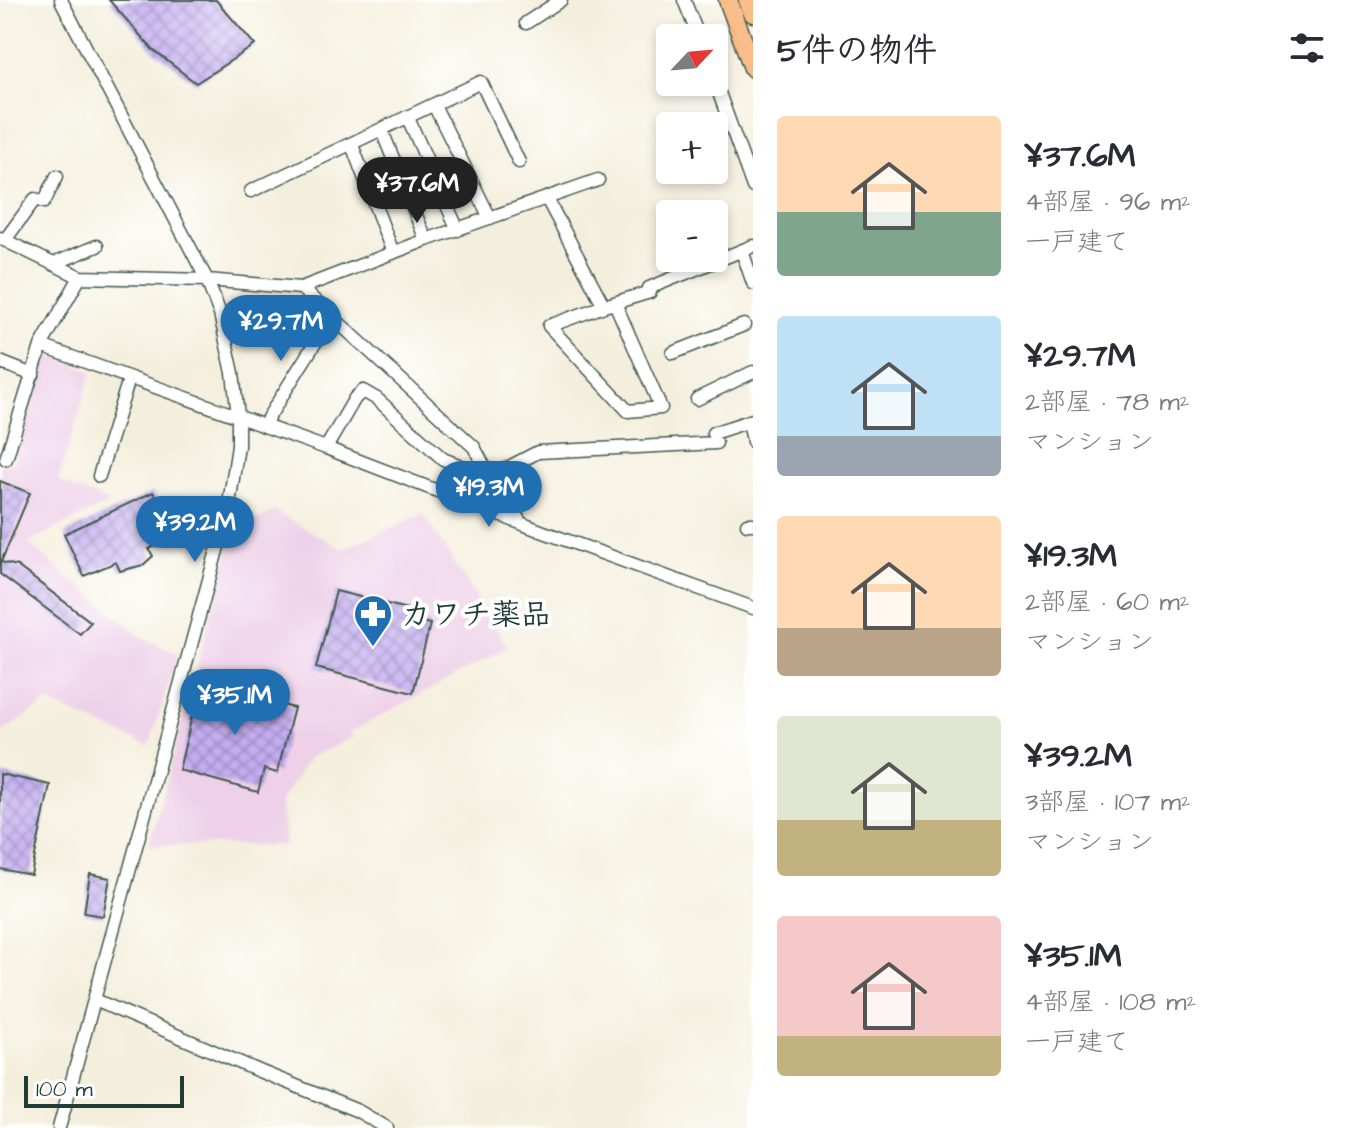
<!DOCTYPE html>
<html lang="ja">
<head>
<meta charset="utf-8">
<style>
  body { margin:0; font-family:"Architects Daughter","Klee One",sans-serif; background:#f7f7f7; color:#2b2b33; height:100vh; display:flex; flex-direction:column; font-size:30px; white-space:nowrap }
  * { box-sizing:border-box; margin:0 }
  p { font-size:26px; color:#7c7c81 }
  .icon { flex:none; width:44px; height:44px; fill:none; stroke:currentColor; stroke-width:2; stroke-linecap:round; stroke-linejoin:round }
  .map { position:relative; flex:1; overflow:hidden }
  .drawer { display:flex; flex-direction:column; background:#fff; width:600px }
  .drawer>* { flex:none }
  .needle { width:52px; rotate:64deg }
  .buttons { position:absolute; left:656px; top:24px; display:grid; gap:16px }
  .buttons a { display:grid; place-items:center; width:72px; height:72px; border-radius:8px; background:#fff; box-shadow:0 4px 12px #0003; font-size:40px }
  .scale { position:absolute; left:24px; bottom:20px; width:160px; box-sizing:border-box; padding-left:8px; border:4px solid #1f3d34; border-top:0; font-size:22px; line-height:28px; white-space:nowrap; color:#1f3d34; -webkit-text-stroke:6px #fff; paint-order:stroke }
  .price { position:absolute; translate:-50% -68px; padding:0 18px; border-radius:28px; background:#1f6fb2; color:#fff; font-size:26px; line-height:52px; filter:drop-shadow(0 2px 4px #0008) }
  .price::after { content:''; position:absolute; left:50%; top:48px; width:24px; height:18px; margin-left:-12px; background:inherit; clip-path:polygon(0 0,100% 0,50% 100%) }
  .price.on { background:#222; color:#fff }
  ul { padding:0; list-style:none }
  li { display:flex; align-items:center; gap:24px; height:200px; padding:0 24px }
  li span { display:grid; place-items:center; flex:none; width:224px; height:160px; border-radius:8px; color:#555 }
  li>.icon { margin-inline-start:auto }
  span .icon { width:96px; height:96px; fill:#fffc; stroke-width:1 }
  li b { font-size:34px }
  h2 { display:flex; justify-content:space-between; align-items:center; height:96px; padding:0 24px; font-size:34px }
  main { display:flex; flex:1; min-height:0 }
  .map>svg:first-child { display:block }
</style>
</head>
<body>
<main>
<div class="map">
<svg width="753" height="1128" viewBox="0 0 753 1128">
  <defs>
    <pattern id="building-cross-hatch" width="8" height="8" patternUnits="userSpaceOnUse" patternTransform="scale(2)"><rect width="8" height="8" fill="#c3adf0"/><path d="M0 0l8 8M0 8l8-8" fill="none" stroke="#9e8ec3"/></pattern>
  </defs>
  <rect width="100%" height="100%" fill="#fff"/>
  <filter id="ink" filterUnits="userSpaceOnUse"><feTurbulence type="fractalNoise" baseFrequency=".0125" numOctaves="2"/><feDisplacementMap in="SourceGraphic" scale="16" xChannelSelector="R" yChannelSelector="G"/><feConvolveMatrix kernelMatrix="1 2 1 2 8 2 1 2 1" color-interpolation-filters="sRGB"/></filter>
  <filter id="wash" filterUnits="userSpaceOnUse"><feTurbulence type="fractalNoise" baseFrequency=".006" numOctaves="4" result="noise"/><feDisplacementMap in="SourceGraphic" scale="32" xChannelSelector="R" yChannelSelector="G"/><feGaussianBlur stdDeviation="1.8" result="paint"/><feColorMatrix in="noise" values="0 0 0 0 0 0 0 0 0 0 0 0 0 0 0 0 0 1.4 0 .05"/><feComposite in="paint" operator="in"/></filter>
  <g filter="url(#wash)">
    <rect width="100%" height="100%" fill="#f4efdd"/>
    <path fill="#eed0e8" d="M44 354 92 371 58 481 110 503 32 540 29 545 143 638 178 654 149 746 47 702 0 734V459L14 464 16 441Z
      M274 511 343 549 423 514 508 647 349 733 353 737 309 758 281 801 285 845H149L234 530Z"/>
    <g id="blocks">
      <path fill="url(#building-cross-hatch)" d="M109 0H216L255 45 196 83 153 50Z
        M0 481 30 493 1 562 17 566 91 622 80 634 0 574Z
        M153 492 175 536 149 549 153 556 143 565 120 571 116 562 84 576 64 534Z
        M336 591 407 609 405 618 430 624 413 693 316 668Z
        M200 683 294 708 277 773 264 769 258 792 179 770Z
        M0 774 50 785 31 875 0 869Z
        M90 874 110 878 103 916 84 913Z"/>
    </g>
  </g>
  <g filter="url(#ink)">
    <use href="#blocks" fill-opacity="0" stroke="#3f584d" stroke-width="2"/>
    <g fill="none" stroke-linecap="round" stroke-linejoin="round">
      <g stroke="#3f584d" stroke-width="15">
        <path id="minor" d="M684 0 699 38
          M526 23 561 0
          M714 79 753 187
          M434 105 490 218
          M408 118 458 230
          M382 131 426 240
          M352 145 393 253
          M251 191 481 82 519 162
          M547 199 604 306 650 292
          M0 238 80 277 207 280 301 288 474 447 490 477 519 520
          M5 240 35 199 44 202 57 176
          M742 251 753 283
          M53 264 97 246
          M80 277 41 346 326 448 541 531 753 608
          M301 288 426 240 598 180
          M649 288 753 246
          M604 306 549 326 628 411 661 408 615 303
          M673 353 744 325
          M0 362 33 375
          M697 399 753 372
          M749 421 753 442
          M265 426 268 418 332 316
          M713 433 753 420
          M326 448 355 398 363 391 377 399 443 459 490 477 538 452 716 443
          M6 459 41 346
          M99 476 129 379
          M747 524H753
          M95 1000 259 1071 358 1111 387 1128
          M59 1128 228 510 238 446V416L233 373 220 314 207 280 61 0"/>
      </g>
      <g stroke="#3f584d" stroke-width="21">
        <path id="highway" d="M728 0 753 68
          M748 0 753 13"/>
      </g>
      <use href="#minor" stroke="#fff" stroke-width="12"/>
      <use href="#highway" stroke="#f8bd88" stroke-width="18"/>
    </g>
  </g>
  <defs>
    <g id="pharmacy-pin" transform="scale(2)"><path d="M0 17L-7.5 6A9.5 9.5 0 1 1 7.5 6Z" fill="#1f6fb2" stroke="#fff"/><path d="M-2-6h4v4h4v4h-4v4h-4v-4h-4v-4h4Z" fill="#fff"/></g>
  </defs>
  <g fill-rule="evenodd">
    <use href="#pharmacy-pin" x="373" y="614"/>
  </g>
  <g text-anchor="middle" stroke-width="8" stroke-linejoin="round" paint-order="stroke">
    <g font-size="30" font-weight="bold" fill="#1f3d34" stroke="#fff" text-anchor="start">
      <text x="401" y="624">カワチ薬品</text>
    </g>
  </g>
</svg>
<div class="buttons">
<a><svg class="needle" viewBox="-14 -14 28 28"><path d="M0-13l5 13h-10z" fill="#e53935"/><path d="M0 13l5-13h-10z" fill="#7c7c81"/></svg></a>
<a>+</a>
<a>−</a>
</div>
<div class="scale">100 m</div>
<b class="price on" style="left:417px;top:225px">¥37.6M</b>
<b class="price" style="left:281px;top:363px">¥29.7M</b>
<b class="price" style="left:489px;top:529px">¥19.3M</b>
<b class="price" style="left:195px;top:564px">¥39.2M</b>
<b class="price" style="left:235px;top:737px">¥35.1M</b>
</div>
<section class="drawer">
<h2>5件の物件<svg class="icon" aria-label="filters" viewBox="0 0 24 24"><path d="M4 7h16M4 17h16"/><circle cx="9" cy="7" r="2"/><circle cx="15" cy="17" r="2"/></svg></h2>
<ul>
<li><span style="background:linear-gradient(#ffd9b3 60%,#7fa58c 0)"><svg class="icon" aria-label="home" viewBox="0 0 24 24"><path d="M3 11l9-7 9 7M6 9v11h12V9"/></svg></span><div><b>¥37.6M</b><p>4部屋 · 96 m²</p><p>一戸建て</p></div></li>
<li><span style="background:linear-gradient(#bfe0f5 75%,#9aa5b1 0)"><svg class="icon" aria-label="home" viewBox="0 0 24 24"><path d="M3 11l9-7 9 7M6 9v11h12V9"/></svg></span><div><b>¥29.7M</b><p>2部屋 · 78 m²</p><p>マンション</p></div></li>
<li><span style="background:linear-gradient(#ffd9b3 70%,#b9a48a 0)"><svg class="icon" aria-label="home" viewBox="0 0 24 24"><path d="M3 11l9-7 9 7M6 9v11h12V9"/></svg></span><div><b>¥19.3M</b><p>2部屋 · 60 m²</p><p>マンション</p></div></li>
<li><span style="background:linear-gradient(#dfe7d0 65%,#c2b280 0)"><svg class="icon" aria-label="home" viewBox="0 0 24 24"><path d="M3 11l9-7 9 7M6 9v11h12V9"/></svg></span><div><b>¥39.2M</b><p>3部屋 · 107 m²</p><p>マンション</p></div></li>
<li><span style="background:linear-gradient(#f6c9c9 75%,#c2b280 0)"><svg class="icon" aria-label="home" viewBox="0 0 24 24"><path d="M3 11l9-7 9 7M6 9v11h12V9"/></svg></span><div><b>¥35.1M</b><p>4部屋 · 108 m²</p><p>一戸建て</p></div></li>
</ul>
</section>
</main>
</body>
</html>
